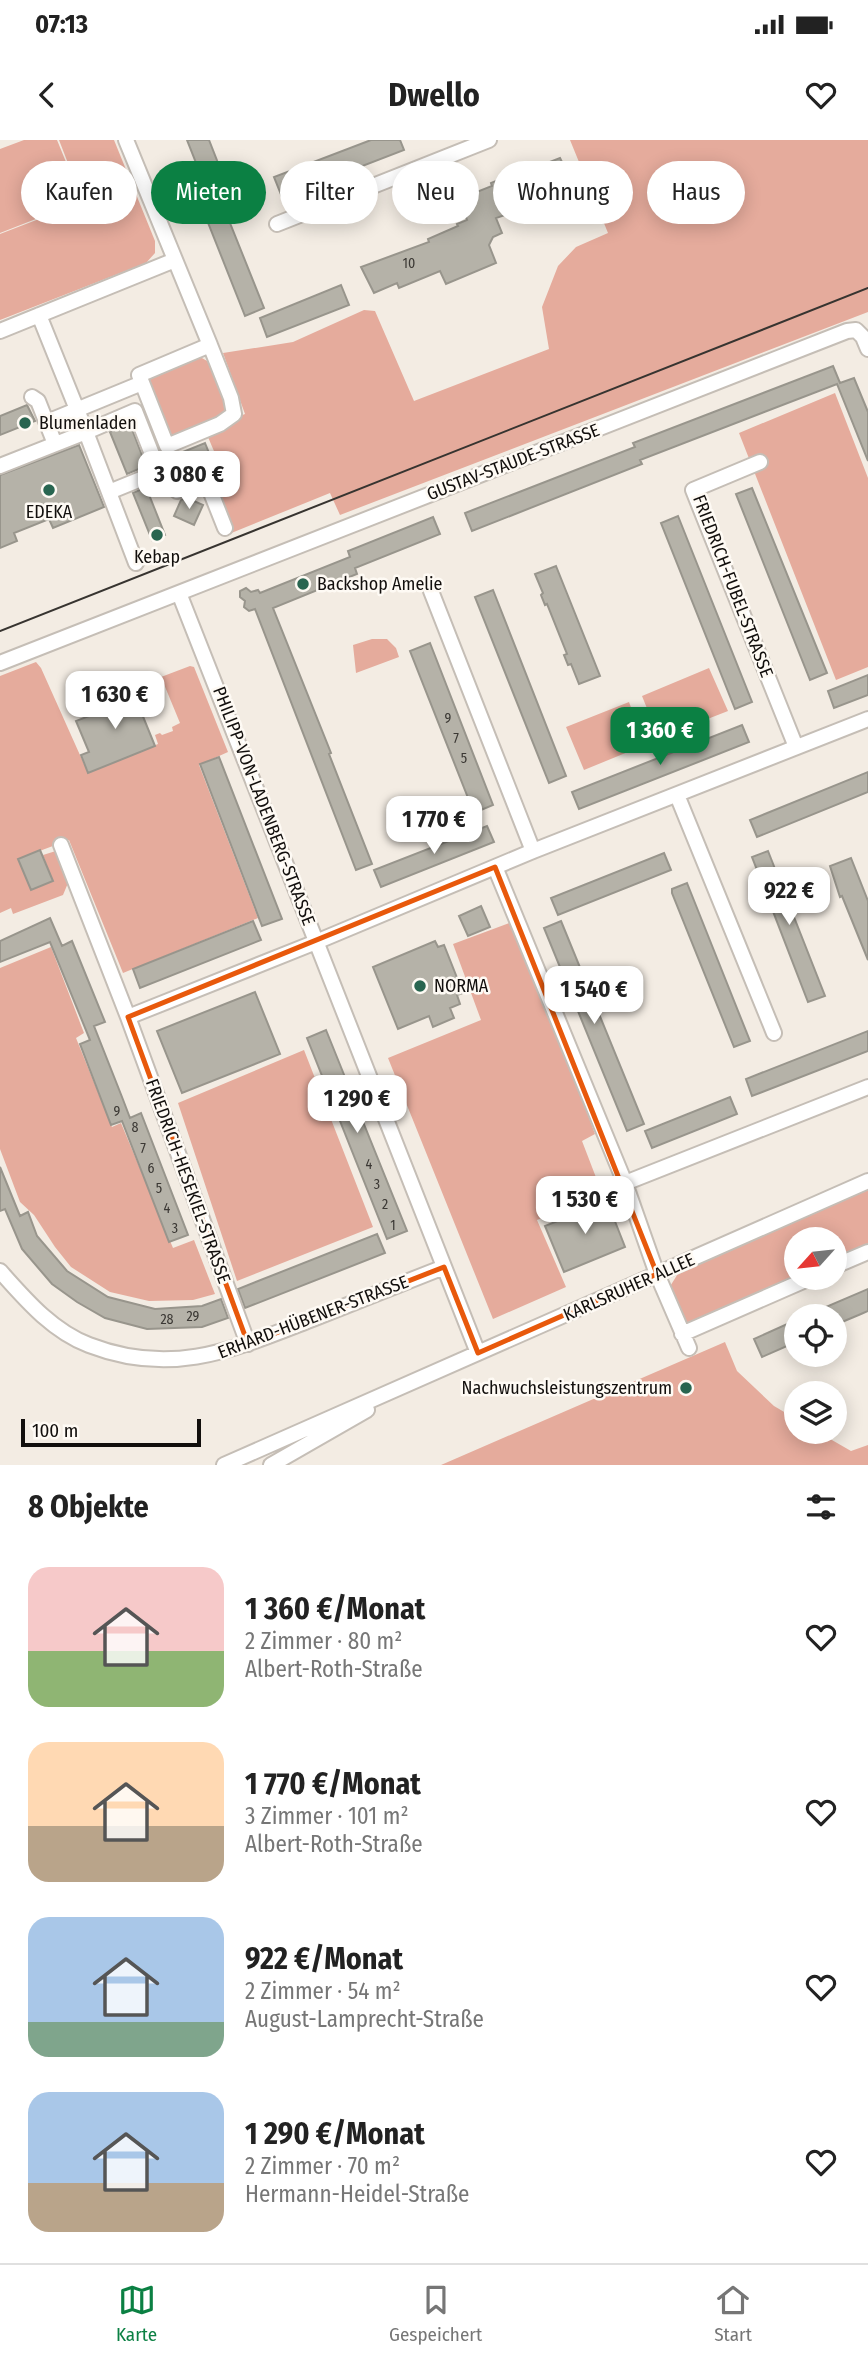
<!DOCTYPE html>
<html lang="de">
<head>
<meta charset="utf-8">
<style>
  body { margin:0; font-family:"Fira Sans Condensed",sans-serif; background:#f2f2f2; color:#222; height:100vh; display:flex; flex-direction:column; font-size:26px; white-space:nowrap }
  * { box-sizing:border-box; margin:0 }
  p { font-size:23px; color:#767676 }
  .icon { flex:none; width:38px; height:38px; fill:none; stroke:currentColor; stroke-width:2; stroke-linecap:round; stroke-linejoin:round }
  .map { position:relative; height:1325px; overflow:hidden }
  .side { display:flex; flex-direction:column; background:#fff; flex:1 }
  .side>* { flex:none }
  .banner { position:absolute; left:21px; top:21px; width:826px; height:63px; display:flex; gap:14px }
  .needle { width:46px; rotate:243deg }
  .tools { position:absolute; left:784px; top:1087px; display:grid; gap:14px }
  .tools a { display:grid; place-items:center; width:63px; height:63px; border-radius:50%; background:#fff; box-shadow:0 4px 18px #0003; font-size:35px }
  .scale { position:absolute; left:21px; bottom:18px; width:180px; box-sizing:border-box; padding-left:7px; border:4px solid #120f0d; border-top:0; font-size:19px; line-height:24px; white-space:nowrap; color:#120f0d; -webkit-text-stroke:5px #fefaf4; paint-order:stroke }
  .price { position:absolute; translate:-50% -60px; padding:0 16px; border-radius:14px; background:#fff; color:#222; font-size:23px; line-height:46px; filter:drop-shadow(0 2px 4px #0008) }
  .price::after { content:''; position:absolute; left:50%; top:42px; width:21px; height:16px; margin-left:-10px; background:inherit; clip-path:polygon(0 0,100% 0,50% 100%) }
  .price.selected { background:#0b8043; color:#fff }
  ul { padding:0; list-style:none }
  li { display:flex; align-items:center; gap:21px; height:175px; padding:0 28px }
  li span { display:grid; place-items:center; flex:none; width:196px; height:140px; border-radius:21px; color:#555 }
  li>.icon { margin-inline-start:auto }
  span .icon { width:84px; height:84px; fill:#fffc; stroke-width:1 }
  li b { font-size:30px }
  h2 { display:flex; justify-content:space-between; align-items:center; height:84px; padding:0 28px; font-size:30px }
  .chip { padding:0 24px; border-radius:32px; background:#fff; box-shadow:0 4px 18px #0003; font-size:24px; line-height:63px }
  .chip.selected { background:#0b8043; color:#fff }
  .status { display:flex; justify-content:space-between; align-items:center; height:49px; padding:0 35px; background:#fff; direction:ltr }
  .status svg { height:19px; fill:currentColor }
  header { display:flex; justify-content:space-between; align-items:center; height:91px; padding:0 28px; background:#fff; font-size:32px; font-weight:700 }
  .tab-bar { display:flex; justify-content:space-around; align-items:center; height:98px; border-top:2px solid #e0e0e0; background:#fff; font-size:19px; color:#767676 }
  .tab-bar a { display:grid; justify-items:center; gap:4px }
  .tab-bar .selected { color:#0b8043 }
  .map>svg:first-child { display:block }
</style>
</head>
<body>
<div class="status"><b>07:13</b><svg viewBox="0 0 49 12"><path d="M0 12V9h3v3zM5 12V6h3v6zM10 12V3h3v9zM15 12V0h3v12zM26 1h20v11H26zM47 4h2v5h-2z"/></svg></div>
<header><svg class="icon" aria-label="back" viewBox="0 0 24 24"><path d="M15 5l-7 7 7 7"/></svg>Dwello<svg class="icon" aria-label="heart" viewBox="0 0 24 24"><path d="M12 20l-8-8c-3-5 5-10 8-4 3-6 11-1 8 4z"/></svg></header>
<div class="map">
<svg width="868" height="1325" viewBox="0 0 868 1325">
  <rect width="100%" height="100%" fill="#f3ece3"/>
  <path fill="#e5ab9c" d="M24 0H57L82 61 0 93V9Z
    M59 0H114L155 101V113L146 123 0 180V94L83 62Z
    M570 0H868V172L340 375 330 353 224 396 199 340 222 330 205 290 245 274 223 213 293 202 364 170 375 171 414 261 549 209 542 167 558 126 576 107 608 93Z
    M195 214 214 225 227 258 226 269 218 279 176 297 169 295C161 278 141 251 153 234Z
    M835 253 868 338V527L836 540 739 293Z
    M372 499H387L396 508 399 517 356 533 353 505Z
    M36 522 41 528 88 633 158 604 155 595 160 593 162 595 173 591 172 587 180 583 161 537 190 526 194 527 228 612 199 625 258 778 123 833 69 700 18 719 31 749 53 741 43 715 59 710 68 743 63 755 13 774 11 768 0 773V536Z
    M709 528 728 571 659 598 642 556Z
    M629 562 645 605 584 630 566 587Z
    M517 780 595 994 582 1001 602 1053 537 1080 566 1147 493 1179 388 918 481 880 453 804Z
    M51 807 84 893 76 898 112 987 121 983 173 1108 194 1100 215 1154 193 1160 149 1161 110 1152 71 1127 55 1107 34 1075 20 1062 0 1009V828Z
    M304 910 373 1087 237 1141 178 963Z
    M868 1048V1105L835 1120V1099H796V1137L685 1186 669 1148 679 1132Z
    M725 1202 737 1231 774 1266 796 1279V1292H818L851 1311 868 1305V1325H441Z"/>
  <path fill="#b5b2a8" stroke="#98958c" stroke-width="2" d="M187 0H209L234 64 224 68 264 168 245 176 205 75 215 71Z
    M371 0H400L404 10 282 57 274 37Z
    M560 18 573 45 506 70 508 74 496 78 502 93 493 97 489 105 496 123 446 144 440 131 399 148 397 143 374 153 361 127 429 102 428 99 458 86 457 84 467 80 459 59 492 46 491 43 536 24 537 27Z
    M341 145 349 165 267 197 260 178Z
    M833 226 840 243 854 238 868 272V321L837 244 640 320 642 324 472 391 465 373 635 307 633 303Z
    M27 265 35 281 0 295V276Z
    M130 284 146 326 127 334 110 292Z
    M205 303 215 328 182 339 177 324 168 318Z
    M79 305 104 367 53 388 49 379 14 393 17 401 0 408V335Z
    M146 347 165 395 152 400 133 353Z
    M752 348 827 533 810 540 736 354Z
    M187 358 203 365 194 385 174 376 181 360Z
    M678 376 752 562 735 569 661 383Z
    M433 377 440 394 355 428 357 434 273 468 331 613 329 614 372 724 356 730 255 469 249 471 244 467 245 461 240 457V451L246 448 251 452 258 450 260 453 350 417 348 411Z
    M556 426 600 536 579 544 571 524 568 525 564 515 567 514 547 464 545 465 541 455 543 453 535 434Z
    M493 450 566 636 549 643 475 457Z
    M430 503 493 665 474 673 410 511Z
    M868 535V555L834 568 828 551Z
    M131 547 155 606 88 633 81 615 89 612 76 581 102 571 98 561Z
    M742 585 749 602 579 669 572 652Z
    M219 617 282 779 262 786 200 624Z
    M868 632V652L757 697 750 680Z
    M487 686 494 702 381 747 374 730Z
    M40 710 53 741 31 750 18 719Z
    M768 711 825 856 808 862 752 717Z
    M664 713 671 730 558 775 551 758Z
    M851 718 868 761V820L842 756 840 757 830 726Z
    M687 743 750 901 734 907 672 753V749Z
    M481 766 490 787 468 796 459 776Z
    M50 778 62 806 72 801 105 882 94 886 122 957 130 978 141 973 188 1095 169 1102 122 981 111 985 80 904 90 900 50 802 0 822V801Z
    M253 781 261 800 140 848 133 829Z
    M561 781 644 984 627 991 544 788Z
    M435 801 438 807 444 805 463 853 457 855 460 864 450 868 454 878 433 887 429 876 398 889 373 827Z
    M255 852 280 914 182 953 157 891Z
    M326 890 407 1091 387 1099 307 898Z
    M868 891V911L752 956 746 939Z
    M730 957 737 974 652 1008 645 991Z
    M0 1027 20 1076 28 1072 37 1096 67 1131 108 1157 155 1169 202 1166 221 1159 228 1178 202 1187 147 1189 105 1178 77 1162 52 1144 22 1109 5 1069 0 1071Z
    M607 1061 625 1107 564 1132 545 1086Z
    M377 1094 385 1113 245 1168 238 1149Z
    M868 1149V1171L861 1174 835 1185V1176H805Z
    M796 1180V1202L762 1217 754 1199Z"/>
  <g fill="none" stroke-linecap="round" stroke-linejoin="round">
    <g stroke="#c5beb6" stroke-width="18">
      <path id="minor" d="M126 0 210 205 139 235 167 306 220 284 234 274 231 258 210 205
        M277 84 489 0
        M39 175 86 292 135 271 159 332
        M0 191 175 120
        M32 257 38 261 55 304
        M47 282 142 243
        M760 322 693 350 796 607
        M0 326 86 292 136 423
        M109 352 168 328 177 351 206 340 225 388
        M431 451 533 711
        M179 453 478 1213
        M0 523 847 191 856 190 863 197 868 209
        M677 655 774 893
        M61 705 128 877 248 1204
        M495 727 625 1043 657 1134 689 1208
        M128 877 316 802 533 711 868 579
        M625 1043 868 947
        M835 1126 868 1112
        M0 1131C25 1159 52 1191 89 1205 174 1238 237 1208 315 1178 358 1161 401 1144 444 1127
        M682 1194 810 1138
        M224 1325 868 1041
        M271 1325 367 1270"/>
    </g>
    <use href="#minor" stroke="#fff" stroke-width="14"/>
    <path stroke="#373430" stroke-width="2" d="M0 491 868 148"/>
  </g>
  <path fill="none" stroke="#e8590c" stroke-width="5" stroke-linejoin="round" d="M495 727 657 1134 478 1213 444 1127 248 1204 128 877Z"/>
  <g fill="#286550" stroke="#fefaf4" stroke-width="2.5">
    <circle cx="25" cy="283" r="7"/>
    <circle cx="49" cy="350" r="7"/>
    <circle cx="157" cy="395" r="7"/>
    <circle cx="303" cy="444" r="7"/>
    <circle cx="420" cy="846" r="7"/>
    <circle cx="686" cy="1248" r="7"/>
  </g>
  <g text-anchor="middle" stroke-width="5" stroke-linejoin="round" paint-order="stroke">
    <g font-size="14" fill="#3b3834">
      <text x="409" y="128">10</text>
      <text x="448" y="583">9</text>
      <text x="456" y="603">7</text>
      <text x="464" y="623">5</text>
      <text x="117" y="976">9</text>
      <text x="135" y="992">8</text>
      <text x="143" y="1013">7</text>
      <text x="369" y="1029">4</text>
      <text x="151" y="1033">6</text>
      <text x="377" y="1049">3</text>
      <text x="159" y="1053">5</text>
      <text x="385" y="1069">2</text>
      <text x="167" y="1073">4</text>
      <text x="393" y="1090">1</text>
      <text x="175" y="1093">3</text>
      <text x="193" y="1181">29</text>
      <text x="167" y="1184">28</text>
    </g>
    <g font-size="18" fill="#120f0d" stroke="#fefaf4" text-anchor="start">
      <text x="39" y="289">Blumenladen</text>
      <text x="49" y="378" text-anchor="middle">EDEKA</text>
      <text x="157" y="423" text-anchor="middle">Kebap</text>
      <text x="317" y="450">Backshop Amelie</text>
      <text x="434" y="852">NORMA</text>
      <text x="672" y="1254" text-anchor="end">Nachwuchsleistungszentrum</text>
    </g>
    <g font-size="18" fill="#120f0d" stroke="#fefaf4">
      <text transform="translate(513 322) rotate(-21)" y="6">GUSTAV-STAUDE-STRASSE</text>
      <text transform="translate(733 446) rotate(69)" y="6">FRIEDRICH-FUBEL-STRASSE</text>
      <text transform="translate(264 666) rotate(69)" y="6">PHILIPP-VON-LADENBERG-STRASSE</text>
      <text transform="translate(188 1041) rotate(70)" y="6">FRIEDRICH-HESEKIEL-STRASSE</text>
      <text transform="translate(629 1147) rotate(-24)" y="6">KARLSRUHER ALLEE</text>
      <text transform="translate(313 1177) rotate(-21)" y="6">ERHARD-HÜBENER-STRASSE</text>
    </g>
  </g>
</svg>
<div class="tools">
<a><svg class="needle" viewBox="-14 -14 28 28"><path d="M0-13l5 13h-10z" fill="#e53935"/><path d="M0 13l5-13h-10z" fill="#767676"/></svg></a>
<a><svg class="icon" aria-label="locate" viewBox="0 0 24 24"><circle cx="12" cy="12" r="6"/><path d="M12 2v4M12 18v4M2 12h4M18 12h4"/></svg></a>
<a><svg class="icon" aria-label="layers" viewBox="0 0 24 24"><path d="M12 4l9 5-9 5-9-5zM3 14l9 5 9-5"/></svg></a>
</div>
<div class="scale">100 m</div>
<b class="price" style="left:189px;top:371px">3 080 €</b>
<b class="price" style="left:115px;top:591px">1 630 €</b>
<b class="price selected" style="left:660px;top:627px">1 360 €</b>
<b class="price" style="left:434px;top:716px">1 770 €</b>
<b class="price" style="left:789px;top:787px">922 €</b>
<b class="price" style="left:594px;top:886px">1 540 €</b>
<b class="price" style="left:357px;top:995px">1 290 €</b>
<b class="price" style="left:585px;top:1096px">1 530 €</b>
<div class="banner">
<a class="chip">Kaufen</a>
<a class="chip selected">Mieten</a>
<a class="chip">Filter</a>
<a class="chip">Neu</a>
<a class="chip">Wohnung</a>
<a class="chip">Haus</a>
</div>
</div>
<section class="side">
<h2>8 Objekte<svg class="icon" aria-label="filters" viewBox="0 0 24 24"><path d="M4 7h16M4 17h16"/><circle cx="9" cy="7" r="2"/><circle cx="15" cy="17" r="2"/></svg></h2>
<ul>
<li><span style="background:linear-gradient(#f6c9c9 60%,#8fb573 0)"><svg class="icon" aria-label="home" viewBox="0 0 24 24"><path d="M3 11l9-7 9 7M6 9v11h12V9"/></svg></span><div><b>1 360 €/Monat</b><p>2 Zimmer · 80 m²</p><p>Albert-Roth-Straße</p></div><svg class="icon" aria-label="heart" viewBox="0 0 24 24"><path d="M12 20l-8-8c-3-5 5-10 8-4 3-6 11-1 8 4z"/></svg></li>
<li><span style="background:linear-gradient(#ffd9b3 60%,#b9a48a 0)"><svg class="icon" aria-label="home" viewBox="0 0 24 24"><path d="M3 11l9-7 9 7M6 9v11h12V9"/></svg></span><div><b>1 770 €/Monat</b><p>3 Zimmer · 101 m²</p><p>Albert-Roth-Straße</p></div><svg class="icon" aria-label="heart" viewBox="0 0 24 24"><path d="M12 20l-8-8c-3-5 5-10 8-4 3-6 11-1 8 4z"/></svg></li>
<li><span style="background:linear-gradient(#a9c7e8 75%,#7fa58c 0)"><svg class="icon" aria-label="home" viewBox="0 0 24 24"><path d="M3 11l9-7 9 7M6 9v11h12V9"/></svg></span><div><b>922 €/Monat</b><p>2 Zimmer · 54 m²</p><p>August-Lamprecht-Straße</p></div><svg class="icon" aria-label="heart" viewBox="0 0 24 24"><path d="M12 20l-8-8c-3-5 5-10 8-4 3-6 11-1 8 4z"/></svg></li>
<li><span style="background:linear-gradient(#a9c7e8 65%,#b9a48a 0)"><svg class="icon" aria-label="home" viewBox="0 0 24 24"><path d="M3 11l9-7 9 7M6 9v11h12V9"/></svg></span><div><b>1 290 €/Monat</b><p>2 Zimmer · 70 m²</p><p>Hermann-Heidel-Straße</p></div><svg class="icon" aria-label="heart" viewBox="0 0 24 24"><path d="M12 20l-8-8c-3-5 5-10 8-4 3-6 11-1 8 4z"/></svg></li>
</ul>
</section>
<nav class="tab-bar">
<a class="selected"><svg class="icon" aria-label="map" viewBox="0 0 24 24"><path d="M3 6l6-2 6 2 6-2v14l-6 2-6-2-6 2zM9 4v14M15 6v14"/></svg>Karte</a>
<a><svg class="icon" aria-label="saved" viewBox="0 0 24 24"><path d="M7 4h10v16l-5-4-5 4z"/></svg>Gespeichert</a>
<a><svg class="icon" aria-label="home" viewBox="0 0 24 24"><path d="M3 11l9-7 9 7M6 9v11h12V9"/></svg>Start</a>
</nav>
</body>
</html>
